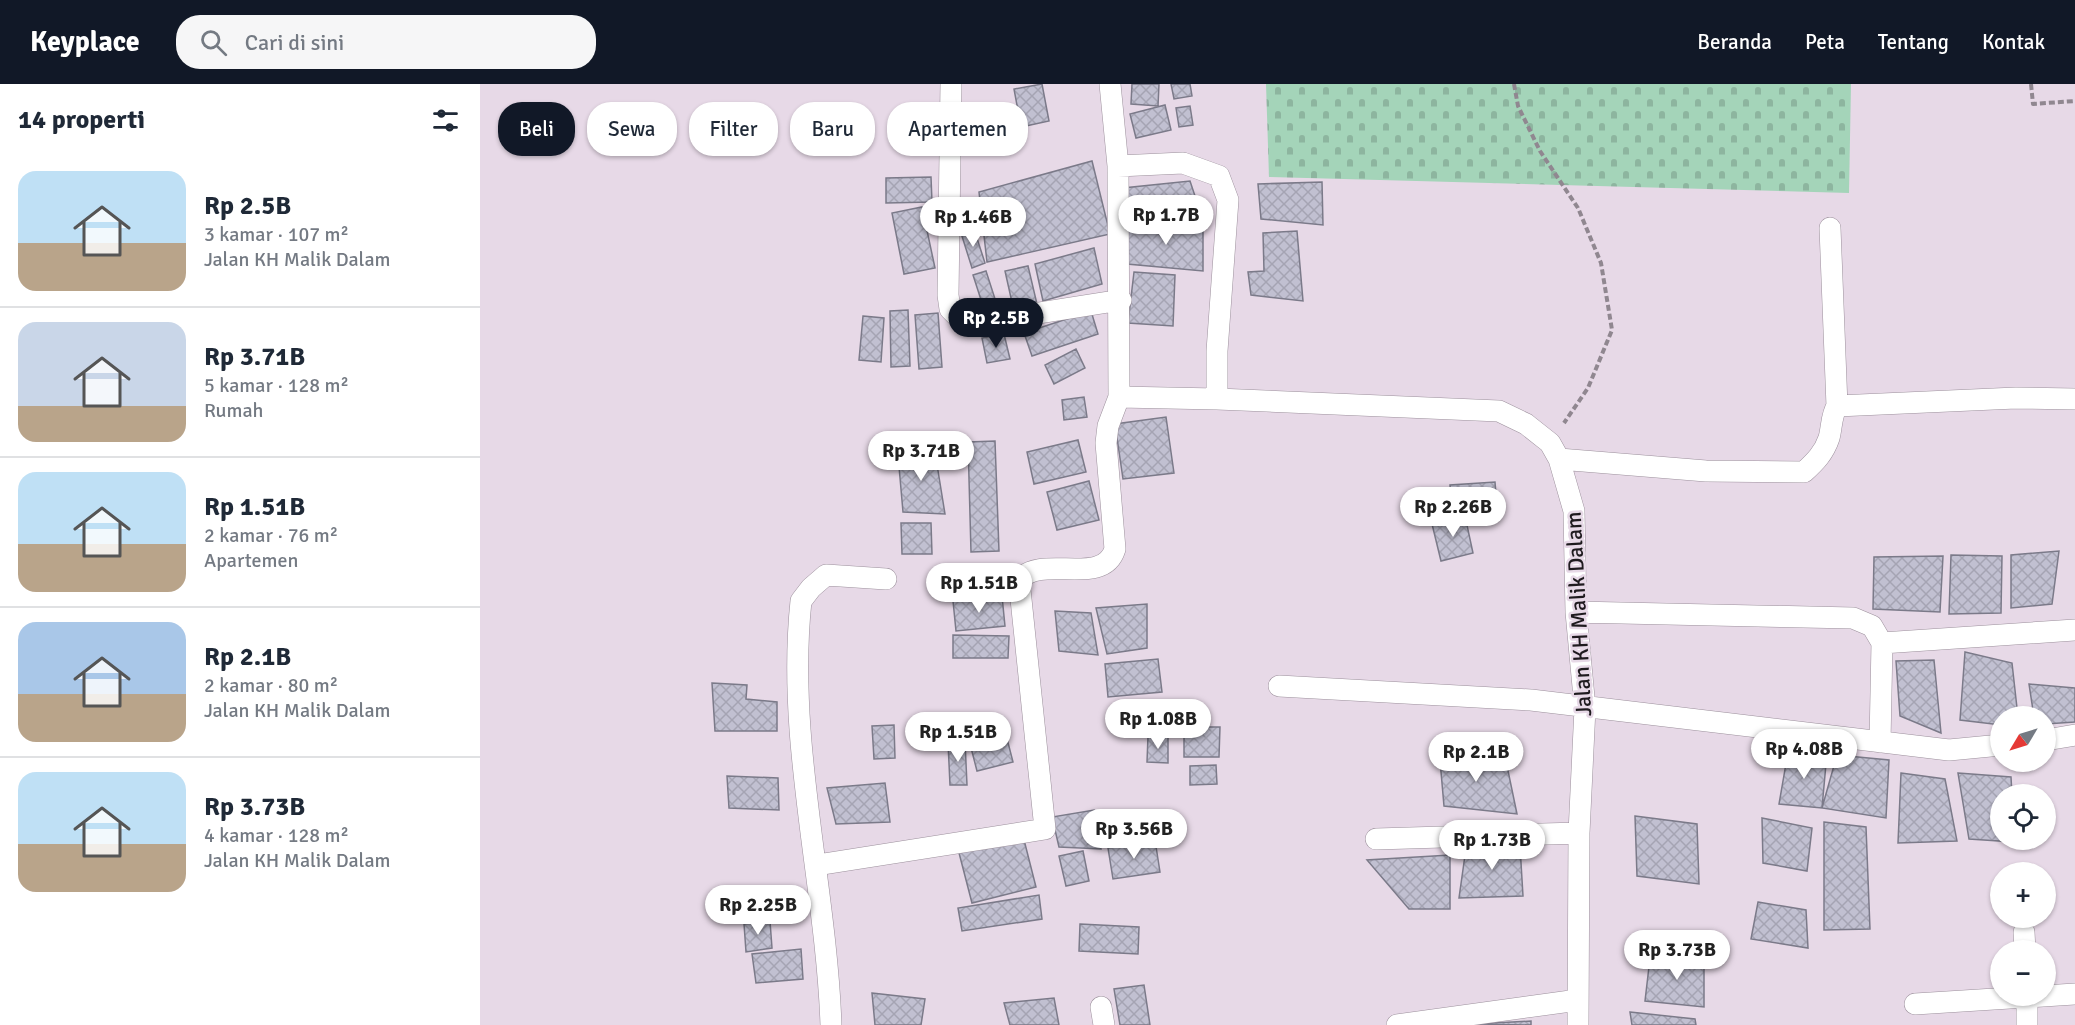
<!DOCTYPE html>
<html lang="id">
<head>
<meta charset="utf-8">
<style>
  body { margin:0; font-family:Signika,sans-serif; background:#f6f6f7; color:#1f2937; height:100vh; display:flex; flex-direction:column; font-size:22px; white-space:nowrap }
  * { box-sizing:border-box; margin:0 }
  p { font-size:20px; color:#747a83 }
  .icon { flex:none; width:33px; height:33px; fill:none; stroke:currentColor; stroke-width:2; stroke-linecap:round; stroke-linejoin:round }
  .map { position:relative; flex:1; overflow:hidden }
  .drawer { display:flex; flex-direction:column; background:#fff; width:480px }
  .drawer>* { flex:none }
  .top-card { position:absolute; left:18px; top:18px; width:570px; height:54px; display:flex; gap:12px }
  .needle { width:39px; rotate:232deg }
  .controls { position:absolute; left:1510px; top:622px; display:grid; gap:12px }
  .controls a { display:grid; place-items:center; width:66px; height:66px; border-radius:50%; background:#fff; box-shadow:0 2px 4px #0004; font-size:30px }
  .price { position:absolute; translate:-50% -51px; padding:0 14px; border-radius:21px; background:#fff; color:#222; font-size:20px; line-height:39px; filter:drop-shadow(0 2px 3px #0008) }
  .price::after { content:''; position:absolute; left:50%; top:36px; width:18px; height:14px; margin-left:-9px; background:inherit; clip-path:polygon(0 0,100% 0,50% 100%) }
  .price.current { background:#111827; color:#fff }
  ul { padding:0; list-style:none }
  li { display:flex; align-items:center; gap:18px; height:150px; padding:0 18px }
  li+li { border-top:2px solid #e0e1e3 }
  li span { display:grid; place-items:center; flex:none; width:168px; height:120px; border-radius:18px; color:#555 }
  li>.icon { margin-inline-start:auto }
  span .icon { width:72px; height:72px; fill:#fffc; stroke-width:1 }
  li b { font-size:26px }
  h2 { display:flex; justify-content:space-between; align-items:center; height:72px; padding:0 18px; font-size:26px }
  .tag { padding:0 21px; border-radius:24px; background:#fff; box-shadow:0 2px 4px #0004; font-size:21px; line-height:54px }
  .tag.current { background:#111827; color:#fff }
  header { display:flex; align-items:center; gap:36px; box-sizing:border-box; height:84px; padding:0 30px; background:#111827; color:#fff }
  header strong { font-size:28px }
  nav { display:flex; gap:33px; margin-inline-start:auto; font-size:21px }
  .search { width:420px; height:54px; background:#f6f6f7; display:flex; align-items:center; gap:15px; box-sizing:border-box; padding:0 21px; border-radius:24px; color:#747a83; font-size:22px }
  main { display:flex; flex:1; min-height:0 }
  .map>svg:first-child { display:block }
</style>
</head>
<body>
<header>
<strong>Keyplace</strong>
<div class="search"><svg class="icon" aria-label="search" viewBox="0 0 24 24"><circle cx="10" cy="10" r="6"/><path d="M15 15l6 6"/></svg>Cari di sini</div>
<nav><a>Beranda</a><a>Peta</a><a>Tentang</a><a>Kontak</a></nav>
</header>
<main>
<section class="drawer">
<h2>14 properti<svg class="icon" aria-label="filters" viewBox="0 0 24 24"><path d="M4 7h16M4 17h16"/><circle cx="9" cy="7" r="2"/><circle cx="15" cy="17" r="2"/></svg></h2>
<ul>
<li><span style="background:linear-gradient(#bfe0f5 60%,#b9a48a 0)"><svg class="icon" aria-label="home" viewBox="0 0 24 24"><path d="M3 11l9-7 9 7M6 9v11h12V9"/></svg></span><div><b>Rp 2.5B</b><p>3 kamar · 107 m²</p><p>Jalan KH Malik Dalam</p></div></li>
<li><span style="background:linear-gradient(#c9d6e8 70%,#b9a48a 0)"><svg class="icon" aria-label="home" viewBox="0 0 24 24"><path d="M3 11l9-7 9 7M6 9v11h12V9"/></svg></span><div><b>Rp 3.71B</b><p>5 kamar · 128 m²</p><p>Rumah</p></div></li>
<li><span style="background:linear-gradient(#bfe0f5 60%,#b9a48a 0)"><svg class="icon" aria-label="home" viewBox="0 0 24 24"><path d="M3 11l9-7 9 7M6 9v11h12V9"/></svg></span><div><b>Rp 1.51B</b><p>2 kamar · 76 m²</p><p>Apartemen</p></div></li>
<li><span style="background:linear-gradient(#a9c7e8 60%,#b9a48a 0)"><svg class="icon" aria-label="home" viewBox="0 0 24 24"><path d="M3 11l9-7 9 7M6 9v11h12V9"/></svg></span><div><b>Rp 2.1B</b><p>2 kamar · 80 m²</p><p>Jalan KH Malik Dalam</p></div></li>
<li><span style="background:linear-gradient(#bfe0f5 60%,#b9a48a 0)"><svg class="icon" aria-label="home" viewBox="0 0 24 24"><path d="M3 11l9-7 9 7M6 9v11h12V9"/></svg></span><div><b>Rp 3.73B</b><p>4 kamar · 128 m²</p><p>Jalan KH Malik Dalam</p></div></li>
</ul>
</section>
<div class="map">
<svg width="1595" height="941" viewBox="0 0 1595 941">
  <defs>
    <pattern id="cemetery-stones" width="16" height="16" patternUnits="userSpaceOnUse" patternTransform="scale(1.5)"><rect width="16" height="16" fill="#a4d4b9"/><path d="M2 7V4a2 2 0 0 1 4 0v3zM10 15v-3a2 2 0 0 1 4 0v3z" fill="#8db59f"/></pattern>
    <pattern id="building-cross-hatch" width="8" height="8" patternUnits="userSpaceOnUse" patternTransform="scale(1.5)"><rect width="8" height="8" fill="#c1c0d1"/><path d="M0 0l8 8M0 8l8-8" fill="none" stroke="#a5a4b3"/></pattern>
  </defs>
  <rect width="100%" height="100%" fill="#e7d9e7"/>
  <path fill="url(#cemetery-stones)" d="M786 0H1371L1369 109 789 93Z"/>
  <path fill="url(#building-cross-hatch)" stroke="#7b7a89" stroke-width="1.5" d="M562 0 569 37 541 43 534 5Z
    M652 0H679L678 22 651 20Z
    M691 0H710L712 12 694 15Z
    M685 21 691 46 656 54 650 30Z
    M710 22 713 41 699 43 696 24Z
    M612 77 630 150 507 178 499 108Z
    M451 93 452 118 406 119V94Z
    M710 97 721 130 648 132 643 104Z
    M842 98 843 141 781 135 778 100Z
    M442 123 455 184 424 190 412 129Z
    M723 140V187L647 180 645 143Z
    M494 145 505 179 492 184 481 149Z
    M817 147 823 217 771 211 768 188 784 187 783 149Z
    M614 164 622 200 563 217 555 180Z
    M548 182 557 220 533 223 525 187Z
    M506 187 516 218 503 222 493 191Z
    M654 188 695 191 693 242 648 239Z
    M428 226 430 282 411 283 410 227Z
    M611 227 618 250 552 272 544 249Z
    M458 229 462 283 439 285 435 231Z
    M383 232 404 234 401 278 379 276Z
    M524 250 530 275 507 279 502 254Z
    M596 265 605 284 574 300 565 281Z
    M604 313 607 333 584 336 582 316Z
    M686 333 694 389 643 395 635 340Z
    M598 356 606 388 554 400 547 368Z
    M515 357 519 467 491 468 488 358Z
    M454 362 465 430 423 428 418 371Z
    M609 397 619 436 577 446 567 408Z
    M1015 398 1017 422 972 425 970 401Z
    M985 432 993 469 961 477 952 440Z
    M421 439H451L452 470H422Z
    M1579 467 1572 520 1531 524V471Z
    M1471 471 1522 472 1521 529 1469 530Z
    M1463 472 1460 528 1393 525 1394 473Z
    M522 512 525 542 476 547 473 517Z
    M667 520V564L627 570 616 524Z
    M575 527 611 529 618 571 579 567Z
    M473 551 529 552 528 574H473Z
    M1485 568 1532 579 1538 633H1521V641L1480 636Z
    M678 575 682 608 628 613 625 580Z
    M1454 576 1461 649 1420 632 1416 577Z
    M232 599 267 601 266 615 297 618V647H235Z
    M1549 600 1595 604V638L1566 640V633H1554Z
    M414 641 415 674 394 675 392 642Z
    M524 643 533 678 497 687 488 652Z
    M704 643H740L739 673H704Z
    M668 652 688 653V679L667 678Z
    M485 657 487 701H470L468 658Z
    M959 665 1026 677 1037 730 964 722Z
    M1308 668 1347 669 1342 724 1299 720Z
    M1357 671 1409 676 1406 734 1342 724Z
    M736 681 737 700 710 701V682Z
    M1421 689 1465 695 1477 757 1418 759Z
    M1478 689 1531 693 1532 711H1521V756L1534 758 1489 755Z
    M247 692 298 694 299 726 249 724Z
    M405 699 410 738 356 740 347 704Z
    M614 726 621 765 579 763 572 733Z
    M672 729 674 749 629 755 621 731Z
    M1155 732 1217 740 1219 800 1157 792Z
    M1282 734 1332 744 1327 787 1283 779Z
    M1344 738 1386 743 1390 845 1344 846Z
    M542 748 556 803 492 819 478 765Z
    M675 756 680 788 633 795 628 764Z
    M987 757 1040 762 1043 812 979 814Z
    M603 767 609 797 586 802 579 772Z
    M970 771V825H929L887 776Z
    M559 811 562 835 482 847 478 824Z
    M1278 818 1326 826 1328 864 1271 855Z
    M290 837 292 864 266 868 264 840Z
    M600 840 659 843 658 870 599 867Z
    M321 865 323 895 276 899 272 870Z
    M1224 872V923L1165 917 1170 874Z
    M664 901 670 941H640L634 905Z
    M392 909 445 915 441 941H395Z
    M574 914 579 941H530L524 919Z
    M1150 928 1215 935 1216 941H1152Z
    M1051 937V941L996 940Z"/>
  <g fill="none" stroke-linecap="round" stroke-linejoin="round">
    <g stroke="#9c909c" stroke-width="22">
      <path id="street" d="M471 0 468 211 470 225 478 233 514 236 641 216
        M638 82 639 313
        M1350 144 1357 322
        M737 315 1019 327 1046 340 1070 359 1079 375 1094 427 1096 528 1105 624 1099 749 1098 941
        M1079 375 1226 387 1324 388C1335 378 1344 369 1349 354 1352 343 1351 332 1357 322L1536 314 1595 315
        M1096 528 1373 534 1392 542 1402 559 1595 546
        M799 602 1051 616 1469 666 1521 661
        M1566 656 1595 651
        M1400 658 1402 559
        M896 755 1099 749
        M337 781 565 745 539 496C562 469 623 504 635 465L626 359 628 342 639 313 737 315V267L748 116 739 92 703 79 638 82 630 0
        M1544 848 1545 867
        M1547 912V941
        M1435 920 1595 910
        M621 923 624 941
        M351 941C346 800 306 658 321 517L331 504 346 491 406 495
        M917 941 1098 916"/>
    </g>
    <path stroke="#908790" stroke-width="4" stroke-dasharray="6 3" stroke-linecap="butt" d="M1034 0 1038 22 1060 67 1098 124 1121 179 1132 246 1108 304 1084 339
      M1551 0 1553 20 1595 17"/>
    <use href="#street" stroke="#fff" stroke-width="21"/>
  </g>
  <g text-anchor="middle" stroke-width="5" stroke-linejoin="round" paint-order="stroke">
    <g font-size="22" fill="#1e1a1e" stroke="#e7d9e7">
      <text transform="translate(1098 530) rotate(-93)" y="8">Jalan KH Malik Dalam</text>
    </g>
  </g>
</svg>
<div class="controls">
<a><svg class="needle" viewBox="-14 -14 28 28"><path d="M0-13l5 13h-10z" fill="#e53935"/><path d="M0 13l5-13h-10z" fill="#747a83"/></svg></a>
<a><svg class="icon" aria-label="locate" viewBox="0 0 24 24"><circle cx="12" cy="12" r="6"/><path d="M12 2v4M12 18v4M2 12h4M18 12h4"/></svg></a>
<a>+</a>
<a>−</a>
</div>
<b class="price" style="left:686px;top:162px">Rp 1.7B</b>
<b class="price" style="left:493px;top:164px">Rp 1.46B</b>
<b class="price current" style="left:516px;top:265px">Rp 2.5B</b>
<b class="price" style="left:441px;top:398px">Rp 3.71B</b>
<b class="price" style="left:973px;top:454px">Rp 2.26B</b>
<b class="price" style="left:499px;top:530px">Rp 1.51B</b>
<b class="price" style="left:678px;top:666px">Rp 1.08B</b>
<b class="price" style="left:478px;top:679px">Rp 1.51B</b>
<b class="price" style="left:1324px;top:696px">Rp 4.08B</b>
<b class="price" style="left:996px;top:699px">Rp 2.1B</b>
<b class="price" style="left:654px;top:776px">Rp 3.56B</b>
<b class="price" style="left:1012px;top:787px">Rp 1.73B</b>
<b class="price" style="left:278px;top:852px">Rp 2.25B</b>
<b class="price" style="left:1197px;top:897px">Rp 3.73B</b>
<div class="top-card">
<a class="tag current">Beli</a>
<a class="tag">Sewa</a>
<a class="tag">Filter</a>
<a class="tag">Baru</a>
<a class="tag">Apartemen</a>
</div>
</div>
</main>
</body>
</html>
